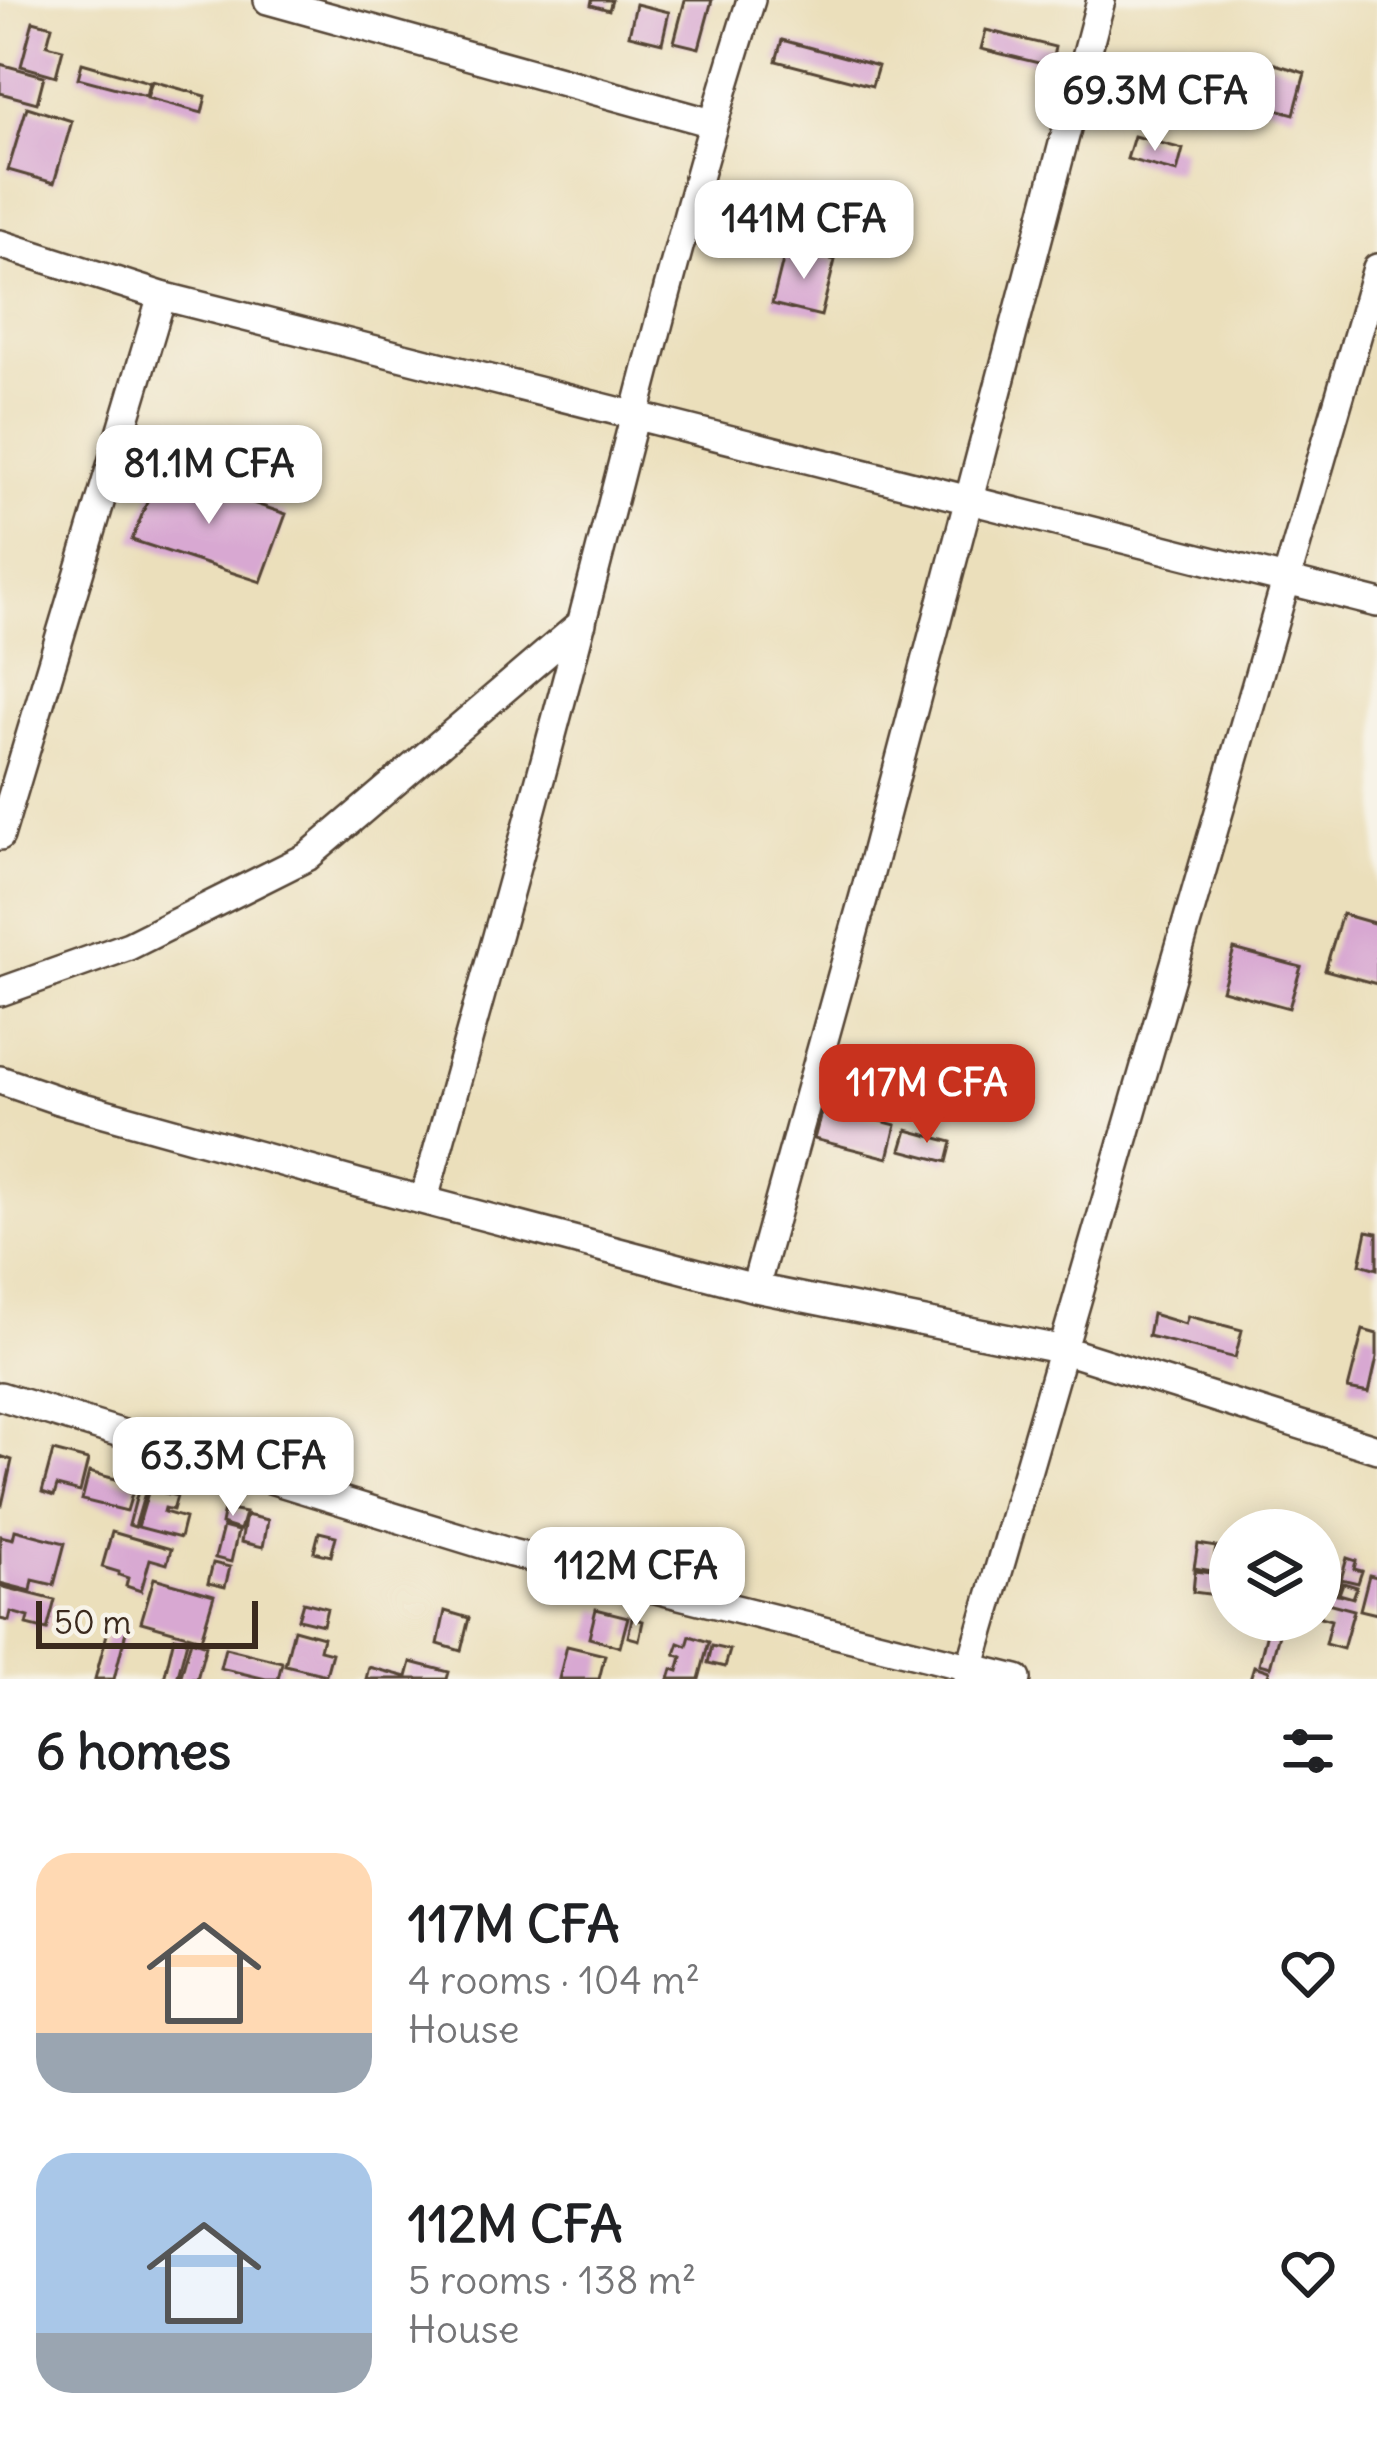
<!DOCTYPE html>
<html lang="en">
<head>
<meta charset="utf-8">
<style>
  body { margin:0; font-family:Delius,sans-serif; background:#f2f2f2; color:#202124; height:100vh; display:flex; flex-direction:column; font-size:45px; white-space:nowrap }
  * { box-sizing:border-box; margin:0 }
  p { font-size:39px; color:#757577 }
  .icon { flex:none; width:66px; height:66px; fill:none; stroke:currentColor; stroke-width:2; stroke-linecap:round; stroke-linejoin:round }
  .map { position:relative; height:1679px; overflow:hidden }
  .panel { display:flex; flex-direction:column; background:#fff; flex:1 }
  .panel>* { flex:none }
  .fabs { position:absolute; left:1209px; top:1509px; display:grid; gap:24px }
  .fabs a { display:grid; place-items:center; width:132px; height:132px; border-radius:50%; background:#fff; box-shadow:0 6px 30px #0003; font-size:60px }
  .scale { position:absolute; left:36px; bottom:30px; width:222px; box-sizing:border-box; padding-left:12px; border:6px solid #3b2a1e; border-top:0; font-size:33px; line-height:42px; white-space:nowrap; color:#3b2a1e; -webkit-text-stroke:9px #f7f3e8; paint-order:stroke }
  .price { position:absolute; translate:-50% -102px; padding:0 27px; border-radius:24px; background:#fff; color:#222; font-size:39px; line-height:78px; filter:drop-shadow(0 3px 6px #0008) }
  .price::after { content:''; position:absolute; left:50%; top:72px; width:36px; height:27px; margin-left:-18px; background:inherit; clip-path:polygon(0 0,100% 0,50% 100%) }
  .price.on { background:#c8321e; color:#fff }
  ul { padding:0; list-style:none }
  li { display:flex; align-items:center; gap:36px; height:300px; padding:0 36px }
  li span { display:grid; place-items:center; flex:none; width:336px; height:240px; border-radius:36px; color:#555 }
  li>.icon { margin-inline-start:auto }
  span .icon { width:144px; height:144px; fill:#fffc; stroke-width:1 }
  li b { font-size:51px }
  h2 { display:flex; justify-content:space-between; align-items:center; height:144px; padding:0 36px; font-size:51px }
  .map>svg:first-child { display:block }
</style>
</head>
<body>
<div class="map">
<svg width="1377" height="1679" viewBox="0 0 1377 1679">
  <rect width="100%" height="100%" fill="#f7f3e8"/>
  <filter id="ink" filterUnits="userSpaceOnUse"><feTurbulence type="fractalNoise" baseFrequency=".00833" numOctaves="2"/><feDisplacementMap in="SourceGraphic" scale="24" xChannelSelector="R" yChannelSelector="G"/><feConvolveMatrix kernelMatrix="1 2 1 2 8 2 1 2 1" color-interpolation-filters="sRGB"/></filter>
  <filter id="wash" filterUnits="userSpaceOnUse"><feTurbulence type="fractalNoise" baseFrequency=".004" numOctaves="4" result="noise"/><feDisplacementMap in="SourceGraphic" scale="48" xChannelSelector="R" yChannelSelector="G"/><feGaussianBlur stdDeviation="2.7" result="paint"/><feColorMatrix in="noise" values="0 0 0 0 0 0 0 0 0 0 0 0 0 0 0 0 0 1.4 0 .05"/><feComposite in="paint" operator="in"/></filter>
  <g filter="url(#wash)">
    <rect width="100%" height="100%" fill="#ebdfbb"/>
    <g id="blocks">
      <path fill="#d8a8d2" d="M592 0H612L609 10 591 5Z
        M685 0H712L699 48 674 42Z
        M636 4 669 12 662 43 629 35Z
        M33 21 52 26 47 45 63 49 56 76 21 66Z
        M986 30 1055 47 1051 66 981 49Z
        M782 40 878 66 872 86 776 61Z
        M1255 58 1305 73 1294 114 1243 100Z
        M82 63 149 82 146 96 78 78Z
        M0 64 44 76 37 103 0 93Z
        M152 81 206 96 202 113 147 98Z
        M27 107 72 121 54 183 8 170Z
        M1134 136 1183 149 1177 172 1127 159Z
        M786 248 835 260 821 316 772 304Z
        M159 472 286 514 261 582 132 540Z
        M1342 914 1377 924V984L1325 970Z
        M1234 949 1301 967 1289 1008 1222 990Z
        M823 1106 896 1125 888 1158 814 1139Z
        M907 1130 952 1142 947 1162 901 1150Z
        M1367 1231 1377 1233V1269L1360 1264Z
        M1152 1314 1185 1324 1188 1316 1242 1330 1235 1358 1148 1336Z
        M1363 1330 1377 1334V1357L1369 1393 1348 1389Z
        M53 1451 88 1460 80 1492 57 1486 54 1496 42 1492Z
        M0 1456 12 1460 2 1505H0Z
        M89 1472 135 1484 127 1511 82 1500Z
        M149 1489 177 1496 173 1510 165 1508 164 1512 185 1518 180 1538 138 1527Z
        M138 1491 145 1493 135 1527 129 1525Z
        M224 1509 245 1513 240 1530 221 1524Z
        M246 1515 268 1520 263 1547 241 1542Z
        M223 1527 238 1531 231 1562 215 1558Z
        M15 1530 65 1543 54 1585 33 1580 31 1591 0 1583V1536L13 1539Z
        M112 1532 171 1549 167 1564 150 1559 141 1591 126 1586 128 1578 119 1575V1572L102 1567Z
        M319 1532 336 1536 331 1556 314 1552Z
        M1198 1544 1216 1547 1212 1571 1194 1568Z
        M1347 1558 1356 1561 1354 1569 1362 1571 1358 1583 1341 1579Z
        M213 1563 230 1567 225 1587 208 1583Z
        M1195 1571 1226 1575 1224 1596 1193 1592Z
        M1320 1574 1341 1579 1337 1594 1320 1590Z
        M1369 1575 1377 1577V1614L1360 1610Z
        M154 1578 214 1595 201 1639 141 1622Z
        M1343 1583 1357 1587 1353 1598 1339 1594Z
        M0 1586 55 1600 47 1630 27 1625 29 1617 11 1612 9 1621 0 1619Z
        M1320 1601 1354 1610 1343 1649 1325 1644 1331 1620 1320 1617Z
        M303 1602 327 1608 323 1625 298 1619Z
        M596 1609 628 1617 620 1647 589 1638Z
        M445 1611 469 1618 461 1651 438 1644Z
        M632 1618 643 1621 639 1640 628 1637Z
        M111 1619 128 1623 114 1679H95Z
        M294 1629 323 1637 320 1650 332 1653 326 1675 285 1665Z
        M1267 1632 1279 1634 1270 1667 1259 1664Z
        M690 1636 709 1642 699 1679H669L672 1669 678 1671 682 1657 675 1654 679 1643 687 1646Z
        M174 1637 187 1641 177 1679H164Z
        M191 1640 206 1645 197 1679H180Z
        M567 1646 605 1655 599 1679H559Z
        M712 1646 730 1650 725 1667 708 1663Z
        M225 1648 282 1662 278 1679H266L220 1668Z
        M411 1662 449 1672 447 1679H366L369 1667 407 1677Z
        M1254 1666 1269 1671 1267 1679H1250Z"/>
    </g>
  </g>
  <g filter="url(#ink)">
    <use href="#blocks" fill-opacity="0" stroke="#554536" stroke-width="3"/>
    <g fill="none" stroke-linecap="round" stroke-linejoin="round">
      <g stroke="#554536" stroke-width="32">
        <path id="minor" d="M268 0 712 123
          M0 244 162 296 1377 603
          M0 836 162 296
          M0 992 129 946 307 857 582 623
          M0 1080 58 1100 361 1184 755 1288 1064 1350 1377 1449
          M424 1199C477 1007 532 815 582 621 636 413 686 205 751 0
          M755 1288 865 892 1101 0
          M0 1396 511 1553 1017 1679
          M967 1679 1377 268"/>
      </g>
      <use href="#minor" stroke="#fff" stroke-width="27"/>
    </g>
  </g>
</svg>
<div class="fabs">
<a><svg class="icon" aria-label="layers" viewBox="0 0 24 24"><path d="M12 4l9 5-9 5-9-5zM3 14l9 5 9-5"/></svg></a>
</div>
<div class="scale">50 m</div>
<b class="price" style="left:1155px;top:154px">69.3M CFA</b>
<b class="price" style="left:804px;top:282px">141M CFA</b>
<b class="price" style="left:209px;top:527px">81.1M CFA</b>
<b class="price on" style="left:927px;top:1146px">117M CFA</b>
<b class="price" style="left:233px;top:1519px">63.3M CFA</b>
<b class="price" style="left:636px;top:1629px">112M CFA</b>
</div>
<section class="panel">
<h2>6 homes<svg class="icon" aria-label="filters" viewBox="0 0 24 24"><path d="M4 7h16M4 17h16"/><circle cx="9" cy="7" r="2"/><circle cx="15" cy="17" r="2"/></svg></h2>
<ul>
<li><span style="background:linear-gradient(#ffd9b3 75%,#9aa5b1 0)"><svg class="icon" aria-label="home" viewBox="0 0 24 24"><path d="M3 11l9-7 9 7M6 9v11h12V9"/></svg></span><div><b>117M CFA</b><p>4 rooms · 104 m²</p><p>House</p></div><svg class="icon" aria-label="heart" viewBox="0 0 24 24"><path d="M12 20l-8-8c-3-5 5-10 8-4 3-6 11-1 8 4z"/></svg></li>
<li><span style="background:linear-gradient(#a9c7e8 75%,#9aa5b1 0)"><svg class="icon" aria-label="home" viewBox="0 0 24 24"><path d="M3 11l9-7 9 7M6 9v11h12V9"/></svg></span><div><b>112M CFA</b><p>5 rooms · 138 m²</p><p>House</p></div><svg class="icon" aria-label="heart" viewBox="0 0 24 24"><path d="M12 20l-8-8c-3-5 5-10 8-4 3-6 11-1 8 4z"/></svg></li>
</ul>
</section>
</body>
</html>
